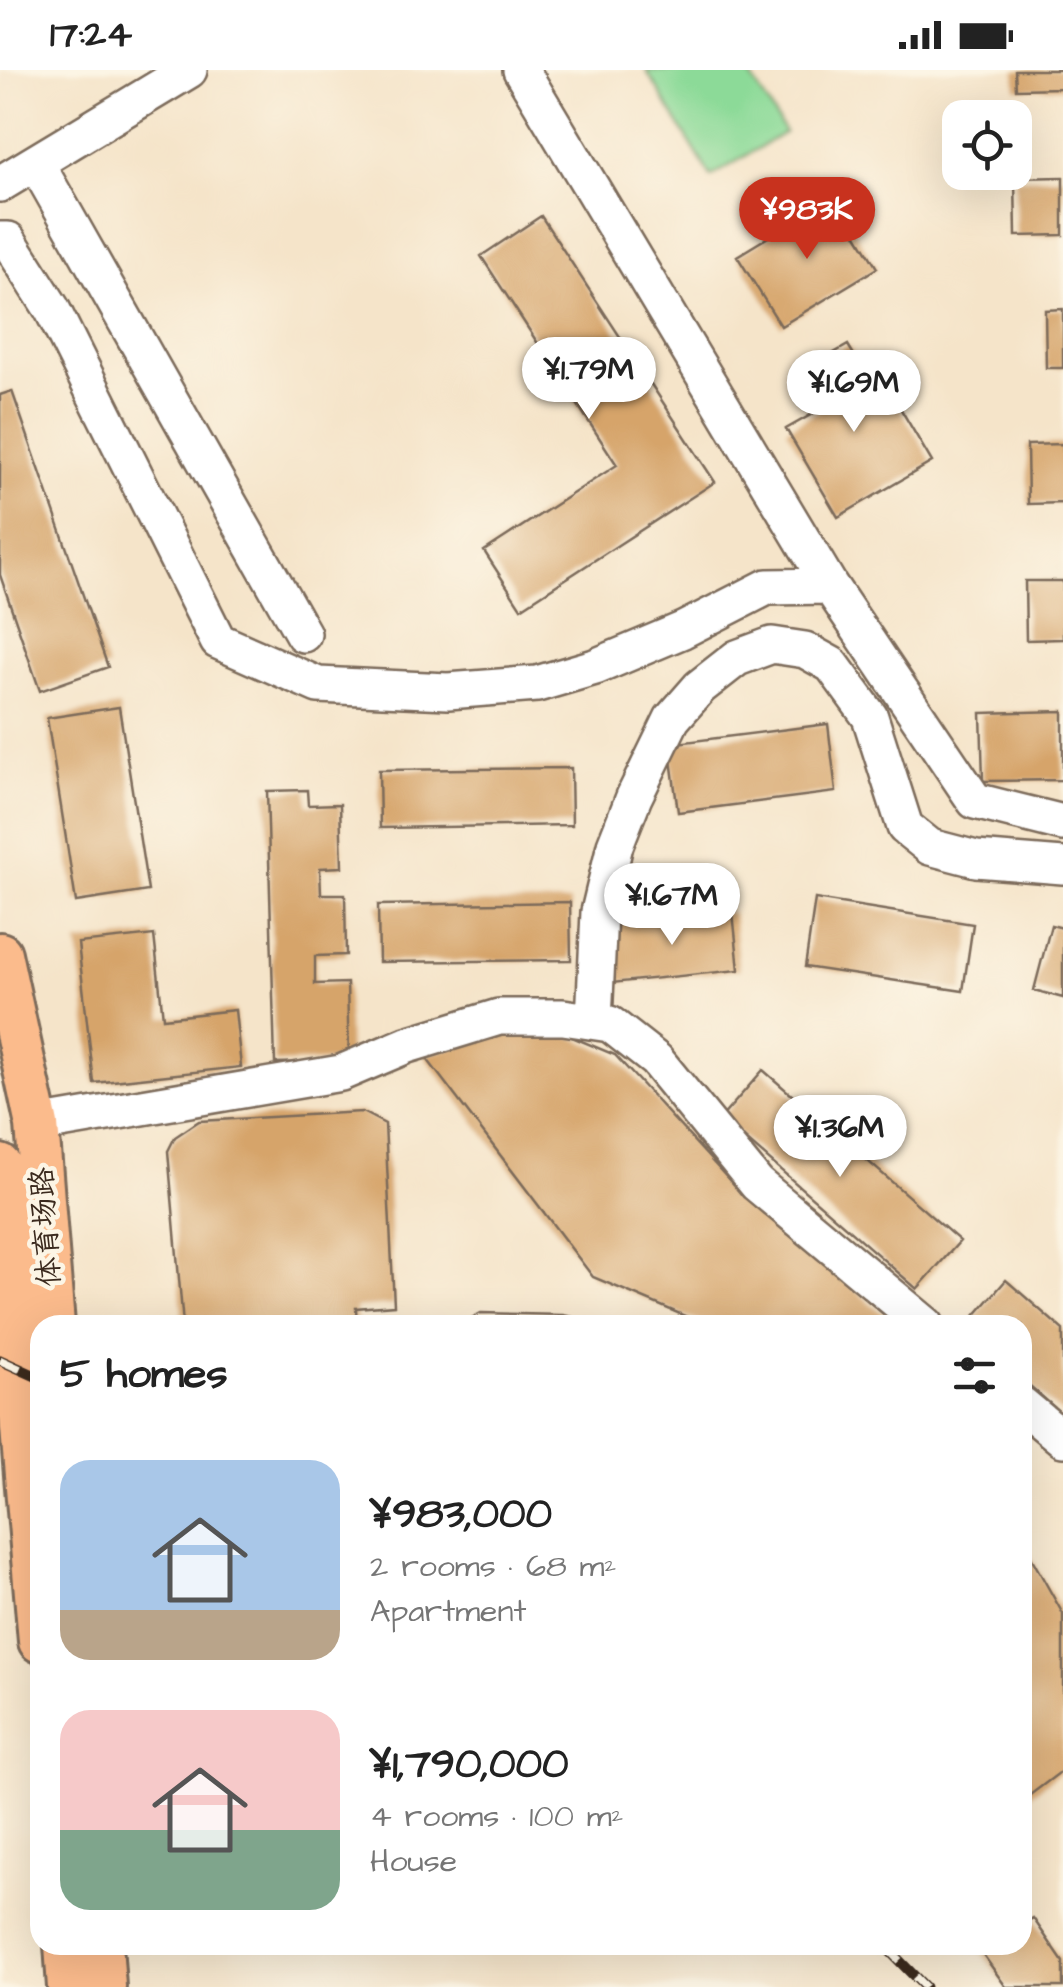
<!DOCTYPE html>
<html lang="en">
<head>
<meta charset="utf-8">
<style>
  body { margin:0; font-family:"Architects Daughter","LXGW WenKai TC",sans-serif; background:#f6f6f6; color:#222; height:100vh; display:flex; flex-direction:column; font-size:38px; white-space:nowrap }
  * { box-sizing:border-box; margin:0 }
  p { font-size:32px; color:#767676 }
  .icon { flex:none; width:55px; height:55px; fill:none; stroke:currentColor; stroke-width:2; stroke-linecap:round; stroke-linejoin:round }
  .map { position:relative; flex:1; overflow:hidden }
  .details { position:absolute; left:30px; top:1245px; width:1002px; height:640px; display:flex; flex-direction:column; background:#fff; border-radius:30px; box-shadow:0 10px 40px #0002 }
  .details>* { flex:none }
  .fabs { position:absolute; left:942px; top:30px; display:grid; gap:20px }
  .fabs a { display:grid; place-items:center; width:90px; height:90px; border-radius:20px; background:#fff; box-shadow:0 10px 40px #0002; font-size:50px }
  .price { position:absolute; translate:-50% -85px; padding:0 22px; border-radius:35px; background:#fff; color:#222; font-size:32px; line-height:65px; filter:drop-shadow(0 2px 5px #0008) }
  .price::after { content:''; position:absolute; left:50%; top:60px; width:30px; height:22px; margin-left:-15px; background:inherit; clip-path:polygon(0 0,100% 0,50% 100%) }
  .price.active { background:#c8321e; color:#fff }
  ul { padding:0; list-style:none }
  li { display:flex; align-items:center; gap:30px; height:250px; padding:0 30px }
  li span { display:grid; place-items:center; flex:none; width:280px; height:200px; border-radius:30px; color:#555 }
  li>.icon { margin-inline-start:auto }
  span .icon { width:120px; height:120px; fill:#fffc; stroke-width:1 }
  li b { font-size:42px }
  h2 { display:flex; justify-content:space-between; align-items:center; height:120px; padding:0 30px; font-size:42px }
  .status { display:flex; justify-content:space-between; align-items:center; height:70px; padding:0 50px; background:#fff; direction:ltr }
  .status svg { height:28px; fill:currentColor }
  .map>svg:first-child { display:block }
</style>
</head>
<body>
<div class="status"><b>17:24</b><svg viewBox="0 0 49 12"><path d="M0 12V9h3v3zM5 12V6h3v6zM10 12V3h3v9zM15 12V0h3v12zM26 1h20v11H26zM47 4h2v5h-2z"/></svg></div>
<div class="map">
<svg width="1063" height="1917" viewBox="0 0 1063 1917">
  <rect width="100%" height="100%" fill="#fcf5e5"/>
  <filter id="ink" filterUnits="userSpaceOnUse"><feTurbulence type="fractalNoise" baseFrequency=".01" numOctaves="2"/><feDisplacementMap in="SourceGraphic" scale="20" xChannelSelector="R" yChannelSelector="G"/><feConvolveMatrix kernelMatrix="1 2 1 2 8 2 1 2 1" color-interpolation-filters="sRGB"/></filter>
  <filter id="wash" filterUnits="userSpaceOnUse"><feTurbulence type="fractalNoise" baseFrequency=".0048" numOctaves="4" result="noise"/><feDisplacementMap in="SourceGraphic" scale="40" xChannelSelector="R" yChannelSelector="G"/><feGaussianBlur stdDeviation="2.25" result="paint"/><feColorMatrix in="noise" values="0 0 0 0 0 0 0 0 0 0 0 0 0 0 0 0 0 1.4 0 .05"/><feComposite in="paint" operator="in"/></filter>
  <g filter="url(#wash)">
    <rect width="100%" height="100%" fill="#f5e4c9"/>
    <path fill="#8cda98" stroke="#64825b" stroke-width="2.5" d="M646 0H747L785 62 711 107Z"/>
    <g id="blocks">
      <path fill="#d6a46b" d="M1015 0H1063V18L1016 19Z
        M1063 107V165L1016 166 1015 108Z
        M834 127 877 198 781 256 737 186Z
        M541 146 715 412 521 538 484 481 617 395 481 186Z
        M1063 239V298H1046L1045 240Z
        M848 275 885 337 896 331 932 392 838 447 786 359 823 338 801 302Z
        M12 321 108 597 40 621 0 505V325Z
        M1063 374V433L1028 434 1027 375Z
        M1025 511H1063V569L1026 570Z
        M119 637 148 821 76 832 47 648Z
        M1063 641V710L983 711 981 643Z
        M828 654 836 722 678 742 669 674Z
        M571 698 572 755 380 758 379 700Z
        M307 720 308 735 340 734 342 797 320 798 321 824H345L346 885 315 886V914L347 913 349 991 275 993 267 721Z
        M815 829 973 854 963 921 805 897Z
        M570 832 571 890 379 892 378 835Z
        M733 842 739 900 612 913 606 855Z
        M1051 855 1063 858V928L1034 920Z
        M154 865 163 948 235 940 241 997 94 1013 78 873Z
        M541 954 615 985 732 1113 896 1255H706L593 1207 424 985Z
        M763 1000 960 1171 917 1219 721 1048Z
        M362 1042 385 1054 394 1235 356 1238 357 1255H183L168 1081 175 1067 199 1051Z
        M1006 1210 1063 1260V1345L1022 1309V1255H967Z
        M481 1243 563 1245 602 1253 458 1255Z
        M1022 1471 1063 1544V1700L1022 1731Z
        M1033 1848 1063 1892V1917H1006L982 1883 994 1875H1022V1855Z"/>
    </g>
  </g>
  <g filter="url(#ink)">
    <use href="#blocks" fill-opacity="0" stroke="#7c6b5a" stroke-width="2.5"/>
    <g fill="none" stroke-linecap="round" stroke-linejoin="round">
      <g stroke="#7c6b5a" stroke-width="40">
        <path id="minor" d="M521 0 830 516
          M36 93 303 564
          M0 114 189 0
          M0 170H8L52 239 218 571 318 615 448 621 537 614 595 597 683 560 767 517 830 516 975 731 1063 753
          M594 951 599 842 615 775 634 727 672 649 700 617 737 588 772 575 805 580 832 595 870 647 905 757 930 777 976 789 1063 796
          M37 1055 341 1003 407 975 499 947H563L610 954 656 990 757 1114 926 1255
          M1022 1335 1063 1369"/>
      </g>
      <g stroke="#7c6b5a" stroke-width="48">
        <path id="major" d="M0 884 37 1055 53 1255
          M0 1096 40 1571
          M66 1875 69 1917
          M101 1875 104 1917"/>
      </g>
      <use href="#minor" stroke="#fff" stroke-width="35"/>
      <use href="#major" stroke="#fbbb8c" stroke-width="42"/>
      <g stroke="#3b2a1e" stroke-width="11">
        <path id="rail" d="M0 1290 40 1308
          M884 1875 925 1917"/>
      </g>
      <use href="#rail" stroke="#fcf5e5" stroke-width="8" stroke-dasharray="22" stroke-linecap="butt"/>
    </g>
  </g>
  <g text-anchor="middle" stroke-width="9" stroke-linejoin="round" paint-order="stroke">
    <g font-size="30" fill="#3b2a1e" stroke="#fcf5e5">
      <text transform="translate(45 1157) rotate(-94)" y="10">体育场路</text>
    </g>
  </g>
</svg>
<div class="fabs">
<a><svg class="icon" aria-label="locate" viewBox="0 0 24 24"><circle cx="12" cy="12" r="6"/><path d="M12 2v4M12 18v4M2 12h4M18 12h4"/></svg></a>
</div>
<b class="price active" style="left:807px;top:192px">¥983K</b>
<b class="price" style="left:589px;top:352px">¥1.79M</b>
<b class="price" style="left:854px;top:365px">¥1.69M</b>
<b class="price" style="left:672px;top:878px">¥1.67M</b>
<b class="price" style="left:840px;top:1110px">¥1.36M</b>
<section class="details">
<h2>5 homes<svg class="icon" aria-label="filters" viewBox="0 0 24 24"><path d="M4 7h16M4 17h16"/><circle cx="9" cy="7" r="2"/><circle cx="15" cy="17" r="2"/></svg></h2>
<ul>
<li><span style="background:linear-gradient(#a9c7e8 75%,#b9a48a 0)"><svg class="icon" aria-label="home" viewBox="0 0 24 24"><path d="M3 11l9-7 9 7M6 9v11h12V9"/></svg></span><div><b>¥983,000</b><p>2 rooms · 68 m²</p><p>Apartment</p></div></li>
<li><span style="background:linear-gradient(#f6c9c9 60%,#7fa58c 0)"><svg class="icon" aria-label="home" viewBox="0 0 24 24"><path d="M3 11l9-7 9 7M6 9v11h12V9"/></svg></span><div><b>¥1,790,000</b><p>4 rooms · 100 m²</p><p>House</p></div></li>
</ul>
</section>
</div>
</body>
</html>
